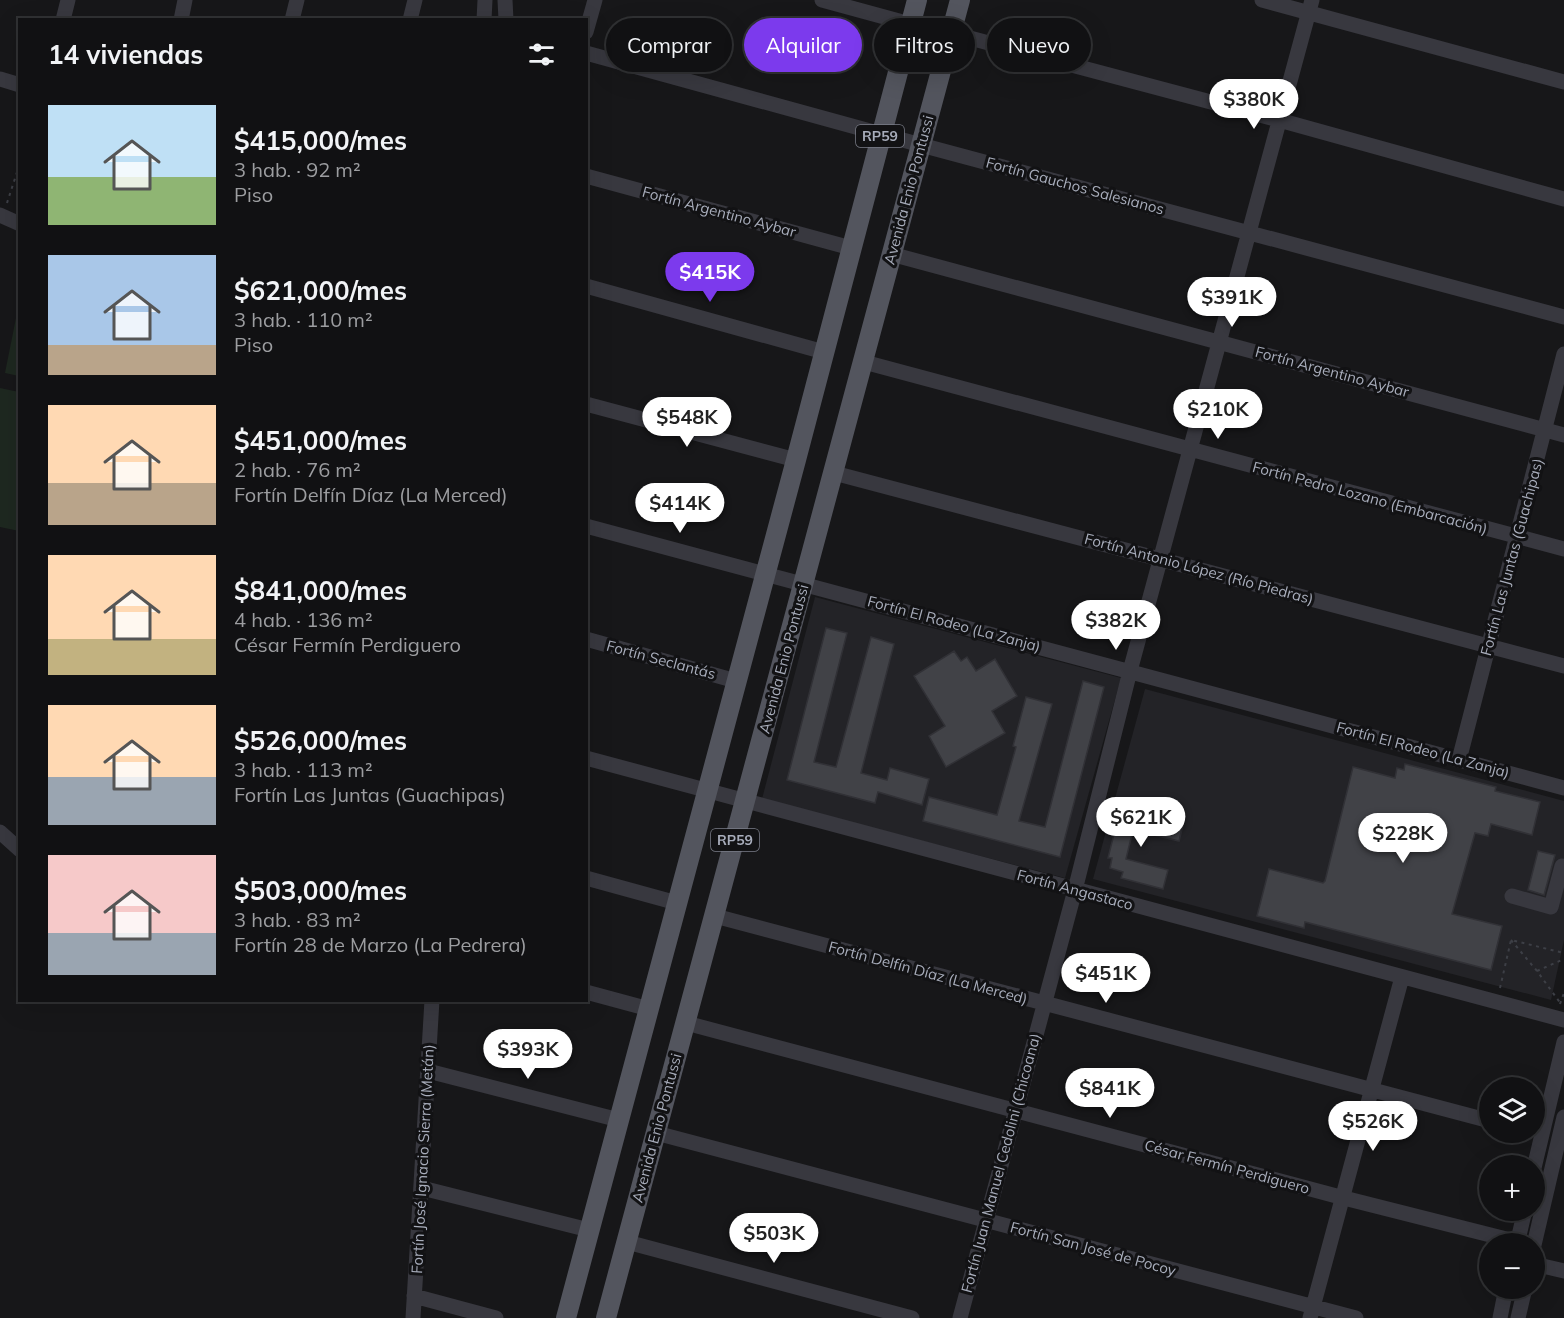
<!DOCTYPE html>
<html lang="es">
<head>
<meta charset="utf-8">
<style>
  body { margin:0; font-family:Mulish,sans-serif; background:#1e1f21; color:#f1f3f6; height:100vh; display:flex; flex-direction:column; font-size:22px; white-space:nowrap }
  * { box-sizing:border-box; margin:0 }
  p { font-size:20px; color:#9c9da0 }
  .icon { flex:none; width:33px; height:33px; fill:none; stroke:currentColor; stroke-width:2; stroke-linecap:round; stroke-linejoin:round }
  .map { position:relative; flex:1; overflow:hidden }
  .details { position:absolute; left:18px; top:18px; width:570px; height:984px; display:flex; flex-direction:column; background:#111113; border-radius:0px; box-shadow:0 6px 24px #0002,0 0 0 2px #303133 }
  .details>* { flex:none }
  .guide { position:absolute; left:606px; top:18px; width:570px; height:54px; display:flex; gap:12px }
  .buttons { position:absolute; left:1479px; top:1077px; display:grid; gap:12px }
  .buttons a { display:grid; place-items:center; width:66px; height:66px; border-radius:50%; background:#111113; box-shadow:0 6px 24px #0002,0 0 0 2px #303133; font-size:30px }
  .price { position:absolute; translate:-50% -51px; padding:0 14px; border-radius:21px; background:#fff; color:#222; font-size:20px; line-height:39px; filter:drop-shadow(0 2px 3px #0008) }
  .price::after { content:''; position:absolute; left:50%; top:36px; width:18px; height:14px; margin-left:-9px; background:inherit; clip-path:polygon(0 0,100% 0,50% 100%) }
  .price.on { background:#7c3aed; color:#fff }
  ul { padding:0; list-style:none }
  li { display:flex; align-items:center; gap:18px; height:150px; padding:0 30px }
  li span { display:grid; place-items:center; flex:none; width:168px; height:120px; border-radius:0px; color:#555 }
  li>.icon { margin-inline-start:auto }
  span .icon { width:72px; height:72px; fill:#fffc; stroke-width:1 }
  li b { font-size:26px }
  h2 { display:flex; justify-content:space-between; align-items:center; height:72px; padding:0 30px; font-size:26px }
  .tag { padding:0 21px; border-radius:27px; background:#111113; box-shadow:0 6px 24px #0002,0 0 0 2px #303133; font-size:21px; line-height:54px }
  .tag.on { background:#7c3aed; color:#fff }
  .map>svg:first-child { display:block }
</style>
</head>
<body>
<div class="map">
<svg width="1564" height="1318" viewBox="0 0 1564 1318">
  <rect width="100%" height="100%" fill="#171719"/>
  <path fill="#232327" d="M815 597 1121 678 1065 878 762 799Z
    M1145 689 1564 801V940L1551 1000 1093 879Z"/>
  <path fill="#1e2820" d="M19 303 20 376H19L5 373Z
    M0 388 19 392V531L0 527Z"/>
  <path fill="#414247" stroke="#313136" stroke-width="1.5" d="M826 628 847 633 814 762 836 767 871 637 894 644 861 773 887 780 890 768 929 779 922 805 878 792 875 803 787 780Z
    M954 651 961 661 967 657 976 671 995 659 1017 696 992 711 1005 733 946 767 929 736 945 726 914 676Z
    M1083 681 1104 687 1060 857 923 821 929 797 997 815 1016 747 1013 746 1026 697 1052 704 1019 821 1045 827Z
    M1405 764 1496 787 1495 791 1540 802 1532 835 1491 824 1488 836 1475 833 1452 914 1502 926 1491 970 1305 922 1304 928 1257 916 1269 869 1323 883 1325 881 1353 767 1395 778 1397 768 1404 770Z
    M1127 811 1183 825 1179 841 1133 830 1126 859 1168 870 1163 889 1121 878 1123 872 1110 868 1112 858H1108L1117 822 1124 824Z
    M1538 851 1555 855 1544 895 1528 890Z"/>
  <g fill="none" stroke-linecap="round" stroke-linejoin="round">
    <path stroke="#3d3f46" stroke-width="2" stroke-dasharray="3 4.5" stroke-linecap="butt" d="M7 203 20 163
      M1511 940 1537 971 1561 1004
      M1537 971 1564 959
      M1500 988 1511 940 1564 953
      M1560 1004 1564 993"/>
    <path stroke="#38383f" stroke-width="15" d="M505 0 506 20
      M822 0 910 24
      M1262 0 1564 82
      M63 20 68 0
      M181 20 185 0
      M292 20 297 0
      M410 20 415 0
      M484 20 485 0
      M586 32 595 0
      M951 33 1279 120 1564 199
      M586 53 921 145 1564 317
      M0 79 20 85
      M586 176 851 248
      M0 215 20 224
      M891 254 1564 435
      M586 286 824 352
      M864 362 1564 549
      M586 404 796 460
      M834 473 1564 666
      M586 526 1564 788
      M586 639 736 681
      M586 758 1564 1020
      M1459 760 1564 354
      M0 832 20 850
      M586 878 677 903
      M1512 896 1551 907 1562 866 1564 867
      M715 916 1490 1121
      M586 992 649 1009
      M686 1023 1344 1198 1526 1244
      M428 1071 619 1120
      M656 1133 1356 1318
      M1534 1168 1564 1042
      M422 1188 589 1230
      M627 1242 912 1318
      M1517 1244 1525 1210
      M1534 1245 1564 1117
      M1534 1264 1564 1271
      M414 1296 496 1318
      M413 1318 432 1000
      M960 1318 1075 890 1130 671 1312 0
      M1310 1318 1402 977
      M1500 1318 1506 1288
      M1518 1318 1525 1288"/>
    <path stroke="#53555e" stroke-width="20" d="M566 1318 796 460 917 0
      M606 1318 960 0"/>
  </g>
  <g text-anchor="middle" stroke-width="6" stroke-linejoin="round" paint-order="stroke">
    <g fill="#121214" stroke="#7b7e89" stroke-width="1.5">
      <rect x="856" y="125" width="48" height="22" rx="4.5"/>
      <rect x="711" y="829" width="48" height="22" rx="4.5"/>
    </g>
    <g font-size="14" font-weight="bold" fill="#a8adbb">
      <text x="880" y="141">RP59</text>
      <text x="735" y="845">RP59</text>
    </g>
    <g font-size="15" fill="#a8adbb" stroke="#121214">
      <text transform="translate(1075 186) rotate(15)" y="5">Fortín Gauchos Salesianos</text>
      <text transform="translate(909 190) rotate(-75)" y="5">Avenida Enio Pontussi</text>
      <text transform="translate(719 212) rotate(15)" y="5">Fortín Argentino Aybar</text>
      <text transform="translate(1332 372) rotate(15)" y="5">Fortín Argentino Aybar</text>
      <text transform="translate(1370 498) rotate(15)" y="5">Fortín Pedro Lozano (Embarcación)</text>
      <text transform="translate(1512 557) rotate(-75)" y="5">Fortín Las Juntas (Guachipas)</text>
      <text transform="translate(1199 569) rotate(15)" y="5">Fortín Antonio López (Río Piedras)</text>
      <text transform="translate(954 624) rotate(15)" y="5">Fortín El Rodeo (La Zanja)</text>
      <text transform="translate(784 659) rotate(-75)" y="5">Avenida Enio Pontussi</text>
      <text transform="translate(661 660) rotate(15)" y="5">Fortín Seclantás</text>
      <text transform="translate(1423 750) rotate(15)" y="5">Fortín El Rodeo (La Zanja)</text>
      <text transform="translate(1075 890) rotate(15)" y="5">Fortín Angastaco</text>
      <text transform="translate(928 973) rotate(15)" y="5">Fortín Delfín Díaz (La Merced)</text>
      <text transform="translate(657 1128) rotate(-75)" y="5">Avenida Enio Pontussi</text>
      <text transform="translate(423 1159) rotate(-87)" y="5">Fortín José Ignacio Sierra (Metán)</text>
      <text transform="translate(1001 1163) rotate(-75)" y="5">Fortín Juan Manuel Cedolini (Chicoana)</text>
      <text transform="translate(1227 1167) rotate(15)" y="5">César Fermín Perdiguero</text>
      <text transform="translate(1093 1249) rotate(15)" y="5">Fortín San José de Pocoy</text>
    </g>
  </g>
</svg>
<div class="buttons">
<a><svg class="icon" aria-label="layers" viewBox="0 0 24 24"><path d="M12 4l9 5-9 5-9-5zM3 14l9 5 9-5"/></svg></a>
<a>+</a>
<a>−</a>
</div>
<b class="price" style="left:1254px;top:130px">$380K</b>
<b class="price on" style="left:710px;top:303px">$415K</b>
<b class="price" style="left:1232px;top:328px">$391K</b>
<b class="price" style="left:1218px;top:440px">$210K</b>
<b class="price" style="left:687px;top:448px">$548K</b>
<b class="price" style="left:680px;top:534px">$414K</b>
<b class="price" style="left:1116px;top:651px">$382K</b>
<b class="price" style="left:1141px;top:848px">$621K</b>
<b class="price" style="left:1403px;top:864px">$228K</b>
<b class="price" style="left:1106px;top:1004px">$451K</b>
<b class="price" style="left:528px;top:1080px">$393K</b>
<b class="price" style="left:1110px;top:1119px">$841K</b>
<b class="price" style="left:1373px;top:1152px">$526K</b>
<b class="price" style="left:774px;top:1264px">$503K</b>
<div class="guide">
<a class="tag">Comprar</a>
<a class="tag on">Alquilar</a>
<a class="tag">Filtros</a>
<a class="tag">Nuevo</a>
</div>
<section class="details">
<h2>14 viviendas<svg class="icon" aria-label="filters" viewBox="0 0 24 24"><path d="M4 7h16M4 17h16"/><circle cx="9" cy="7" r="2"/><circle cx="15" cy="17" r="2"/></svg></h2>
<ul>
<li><span style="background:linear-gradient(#bfe0f5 60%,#8fb573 0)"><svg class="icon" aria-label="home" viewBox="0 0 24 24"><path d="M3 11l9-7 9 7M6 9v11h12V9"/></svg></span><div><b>$415,000/mes</b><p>3 hab. · 92 m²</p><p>Piso</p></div></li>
<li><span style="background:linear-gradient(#a9c7e8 75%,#b9a48a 0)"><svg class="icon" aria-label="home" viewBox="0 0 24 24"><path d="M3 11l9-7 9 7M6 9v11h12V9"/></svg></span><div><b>$621,000/mes</b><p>3 hab. · 110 m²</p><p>Piso</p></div></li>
<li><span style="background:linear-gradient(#ffd9b3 65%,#b9a48a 0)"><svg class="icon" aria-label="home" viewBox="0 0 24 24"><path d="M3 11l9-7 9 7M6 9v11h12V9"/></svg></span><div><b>$451,000/mes</b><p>2 hab. · 76 m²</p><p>Fortín Delfín Díaz (La Merced)</p></div></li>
<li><span style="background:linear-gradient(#ffd9b3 70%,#c2b280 0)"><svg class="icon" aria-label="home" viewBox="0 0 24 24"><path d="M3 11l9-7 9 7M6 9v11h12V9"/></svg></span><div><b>$841,000/mes</b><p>4 hab. · 136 m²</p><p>César Fermín Perdiguero</p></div></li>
<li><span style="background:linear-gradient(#ffd9b3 60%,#9aa5b1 0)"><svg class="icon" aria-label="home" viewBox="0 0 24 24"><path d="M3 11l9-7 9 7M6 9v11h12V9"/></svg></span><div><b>$526,000/mes</b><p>3 hab. · 113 m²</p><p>Fortín Las Juntas (Guachipas)</p></div></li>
<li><span style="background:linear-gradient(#f6c9c9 65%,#9aa5b1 0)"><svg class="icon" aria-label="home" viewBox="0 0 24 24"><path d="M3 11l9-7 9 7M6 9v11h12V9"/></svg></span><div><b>$503,000/mes</b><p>3 hab. · 83 m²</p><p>Fortín 28 de Marzo (La Pedrera)</p></div></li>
</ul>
</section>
</div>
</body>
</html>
